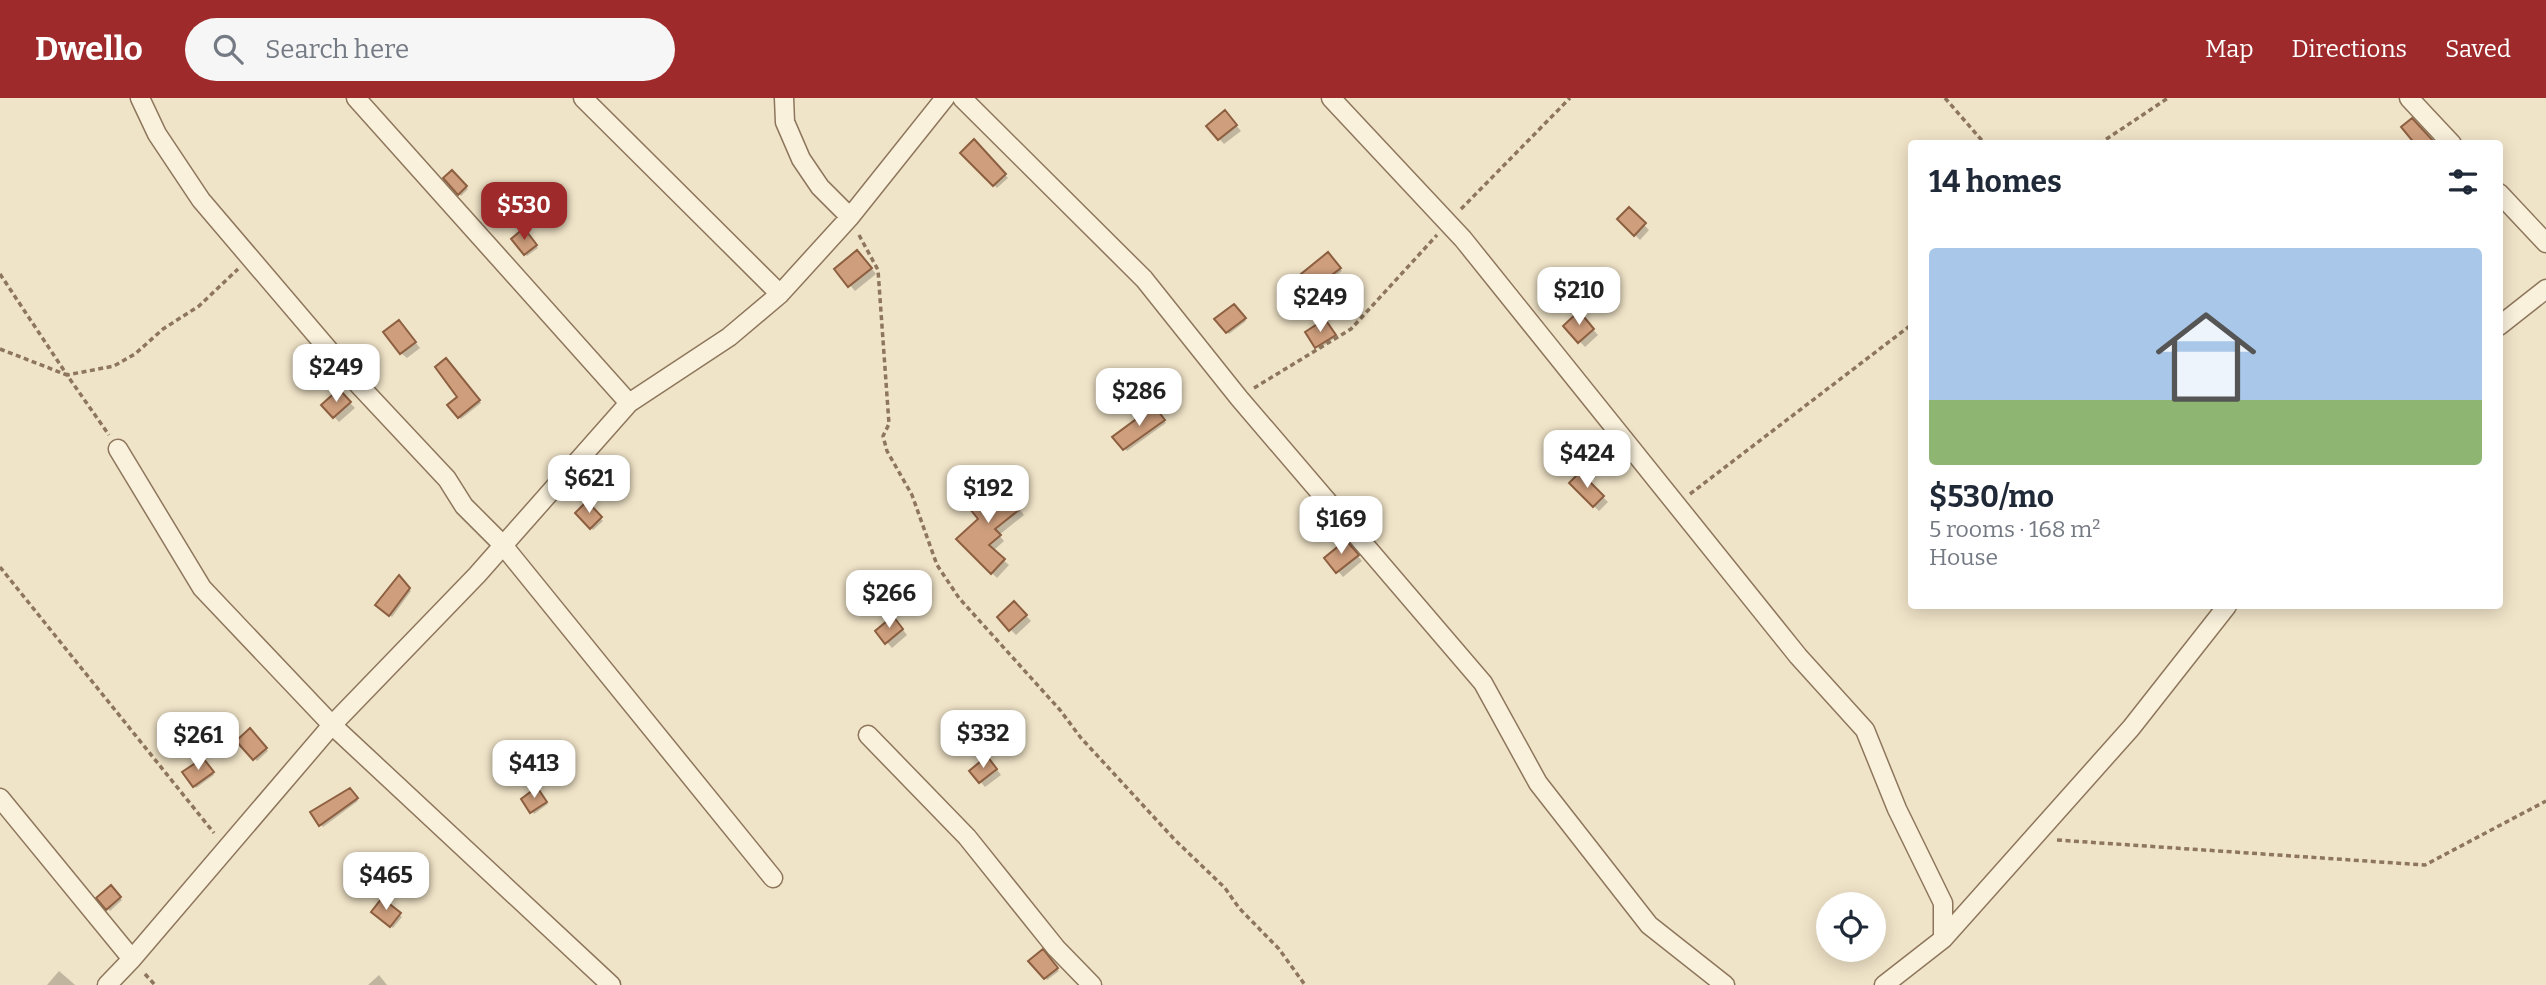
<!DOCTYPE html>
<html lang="en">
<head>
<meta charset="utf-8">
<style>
  body { margin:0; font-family:Bitter,serif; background:#f6f6f7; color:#1f2937; height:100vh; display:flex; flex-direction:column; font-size:26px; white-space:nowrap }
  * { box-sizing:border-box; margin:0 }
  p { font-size:23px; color:#747a83 }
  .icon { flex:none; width:38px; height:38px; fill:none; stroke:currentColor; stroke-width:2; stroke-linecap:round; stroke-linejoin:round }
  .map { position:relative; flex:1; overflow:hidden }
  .side { position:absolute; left:1908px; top:42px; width:595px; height:469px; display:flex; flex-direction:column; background:#fff; border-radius:7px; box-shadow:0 4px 18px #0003 }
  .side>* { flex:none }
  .controls { position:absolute; left:1816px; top:794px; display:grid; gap:14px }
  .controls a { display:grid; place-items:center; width:70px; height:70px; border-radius:50%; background:#fff; box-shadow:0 4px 18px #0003; font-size:35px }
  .price { position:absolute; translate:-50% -60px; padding:0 16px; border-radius:14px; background:#fff; color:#222; font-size:23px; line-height:46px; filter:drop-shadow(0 2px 4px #0008) }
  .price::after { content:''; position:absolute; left:50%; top:42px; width:21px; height:16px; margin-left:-10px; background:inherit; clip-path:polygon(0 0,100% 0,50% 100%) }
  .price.selected { background:#9e2a2b; color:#fff }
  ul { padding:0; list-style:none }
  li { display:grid; align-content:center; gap:14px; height:371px; padding:0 21px }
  li span { display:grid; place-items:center; height:217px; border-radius:7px; color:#555 }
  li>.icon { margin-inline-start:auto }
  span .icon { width:126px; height:126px; fill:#fffc; stroke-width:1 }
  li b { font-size:30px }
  h2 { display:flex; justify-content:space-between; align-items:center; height:84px; padding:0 21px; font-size:30px }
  header { display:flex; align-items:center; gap:42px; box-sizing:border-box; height:98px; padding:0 35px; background:#9e2a2b; color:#fff }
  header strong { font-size:33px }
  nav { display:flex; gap:38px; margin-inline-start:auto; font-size:24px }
  .search { width:490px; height:63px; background:#f6f6f7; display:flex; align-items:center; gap:18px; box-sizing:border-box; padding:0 24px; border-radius:38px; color:#747a83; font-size:26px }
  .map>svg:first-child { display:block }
</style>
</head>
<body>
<header>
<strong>Dwello</strong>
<div class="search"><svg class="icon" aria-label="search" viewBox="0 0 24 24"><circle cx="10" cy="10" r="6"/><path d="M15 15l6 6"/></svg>Search here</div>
<nav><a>Map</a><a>Directions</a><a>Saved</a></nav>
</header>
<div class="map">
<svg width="2546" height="887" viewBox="0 0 2546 887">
  <rect width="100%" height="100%" fill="#f0e4c8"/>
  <path fill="#0003" d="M1230 20 1241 33 1224 46 1208 29Z
    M974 43 1008 80 997 90 962 55Z
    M452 74 468 91 461 98 445 80Z
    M1629 112 1649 132 1640 142 1619 121Z
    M524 133 538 150 527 158 513 141Z
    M1328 157 1342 173 1317 192 1304 176Z
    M862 159 876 176 855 193 850 187Z
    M1234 208 1246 223 1229 236 1217 221Z
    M1579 216 1598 237 1585 249 1565 228Z
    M1327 225 1336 239 1319 251 1307 235Z
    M404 230 420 250 407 260 401 255Z
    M446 262 481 305 461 321 449 308 460 299Z
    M339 294 355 310 339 324 324 308Z
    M1156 312 1166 325 1127 353 1115 339Z
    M1580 376 1608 404 1599 413 1571 385Z
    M1001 389 1024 417 999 437 1004 443 993 453 1009 467 997 480 958 441 980 421Z
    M587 406 603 423 593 432 578 415Z
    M1351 450 1362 463 1343 479 1327 460Z
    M399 480 411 493 392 519 378 507Z
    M1014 505 1031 523 1016 537 999 520Z
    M898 525 907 537 892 550 877 533Z
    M250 633 268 653 257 663 239 643Z
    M205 664 214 677 196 690 185 675Z
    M993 666 1001 677 985 689 971 673Z
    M352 694 358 703 323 729 321 727Z
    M539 694 548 706 534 716 523 701Z
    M111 789 122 802 110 813 99 800Z
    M382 803 402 819 393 830 374 814Z
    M1042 854 1059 873 1047 882 1031 863Z
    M59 873 74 886 75 887H47Z
    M379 877 387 887H368Z"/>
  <path fill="#cf9f7d" stroke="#8d5f41" stroke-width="2" d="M1225 12 1237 27 1218 42 1206 28Z
    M2412 20 2436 46H2415L2401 29Z
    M974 41 1006 76 993 88 960 55Z
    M452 72 467 88 458 97 443 80Z
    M1629 109 1646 125 1634 138 1617 121Z
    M524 130 537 147 524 157 511 141Z
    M857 152 872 170 848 189 834 171Z
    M1328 154 1341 170 1313 191 1301 176Z
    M1234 206 1246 220 1226 235 1214 221Z
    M1579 213 1594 231 1578 245 1563 228Z
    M1325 221 1336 237 1315 250 1305 234Z
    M399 222 416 244 400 256 383 234Z
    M446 260 480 302 458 320 447 307 457 299 435 269Z
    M339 291 351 304 333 320 321 307Z
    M1154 308 1165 322 1123 352 1112 339Z
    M1580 374 1604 398 1593 409 1569 385Z
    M996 382 1020 411 995 431 1001 437 989 447 1005 461 991 476 956 441 978 421 966 406Z
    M587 403 602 419 590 431 575 415Z
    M1346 442 1359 457 1336 475 1324 460Z
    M399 477 410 490 389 518 375 507Z
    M1014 503 1027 517 1009 533 997 519Z
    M893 518 903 531 885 546 875 533Z
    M250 630 267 650 253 662 236 643Z
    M987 658 997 671 979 685 969 673Z
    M203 660 214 674 193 689 182 674Z
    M537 689 547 704 530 715 521 701Z
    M350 690 358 700 319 728 310 714Z
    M111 787 121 799 106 812 96 800Z
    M382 800 401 815 390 829 371 814Z
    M1043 851 1058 870 1044 881 1028 863Z"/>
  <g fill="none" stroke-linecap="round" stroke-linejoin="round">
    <g stroke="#8d765c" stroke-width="21">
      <path id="street" d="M140 0 157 36 201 102 357 285 447 381 464 408 502 446 773 780
        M356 0 629 305
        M583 0 780 196
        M784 0 785 24 801 61 820 89 850 119
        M962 0 1144 181 1239 300 1483 585 1538 685 1649 827 1725 887
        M1331 0 1463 141 1798 558 1865 632 1897 711 1943 805V841
        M2409 0 2452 46
        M2499 95 2546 145
        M2499 228 2546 191
        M118 351 202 490 332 627 611 887
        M868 637 967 739 1056 850 1092 887
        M0 700 132 861
        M107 887 132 861 332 627 477 477 629 305 729 239 780 196 850 119 945 0
        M1884 887 1943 841 2131 630 2227 508"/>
    </g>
    <path stroke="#8d765c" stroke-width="3.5" stroke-dasharray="5 3.5" stroke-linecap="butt" d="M1945 0 1985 46
      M2099 46 2168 0
      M1461 111 1570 0
      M859 137 878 172 889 326 883 338 887 353 912 397 937 467 959 500 1060 612 1081 640 1175 742 1225 790 1239 810 1279 851 1305 887
      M0 176 67 277 114 268 135 256 163 231 199 208 238 171
      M0 251 67 277 109 337
      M1254 290 1351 231 1437 137
      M1690 396 1911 227
      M0 469 214 735
      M2057 742 2425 767 2546 703
      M145 876 155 887"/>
    <use href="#street" stroke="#faf1dc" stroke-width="18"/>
  </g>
</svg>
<div class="controls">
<a><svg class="icon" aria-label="locate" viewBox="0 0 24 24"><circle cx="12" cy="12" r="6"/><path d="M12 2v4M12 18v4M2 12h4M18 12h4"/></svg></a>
</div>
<b class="price selected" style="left:524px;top:144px">$530</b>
<b class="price" style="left:1579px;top:229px">$210</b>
<b class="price" style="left:1320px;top:236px">$249</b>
<b class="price" style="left:336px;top:306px">$249</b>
<b class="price" style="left:1139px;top:330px">$286</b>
<b class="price" style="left:1587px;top:392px">$424</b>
<b class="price" style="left:589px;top:417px">$621</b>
<b class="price" style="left:988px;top:427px">$192</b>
<b class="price" style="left:1341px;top:458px">$169</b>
<b class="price" style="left:889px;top:532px">$266</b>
<b class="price" style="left:983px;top:672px">$332</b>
<b class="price" style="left:198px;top:674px">$261</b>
<b class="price" style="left:534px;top:702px">$413</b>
<b class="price" style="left:386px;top:814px">$465</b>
<section class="side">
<h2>14 homes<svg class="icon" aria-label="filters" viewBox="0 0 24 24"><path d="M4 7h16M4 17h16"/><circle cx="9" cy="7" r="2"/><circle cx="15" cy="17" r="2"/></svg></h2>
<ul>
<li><span style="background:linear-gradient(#a9c7e8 70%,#8fb573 0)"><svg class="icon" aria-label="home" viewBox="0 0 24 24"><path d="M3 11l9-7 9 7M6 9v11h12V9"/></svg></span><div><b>$530/mo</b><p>5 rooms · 168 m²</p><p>House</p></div></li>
</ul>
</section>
</div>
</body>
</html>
